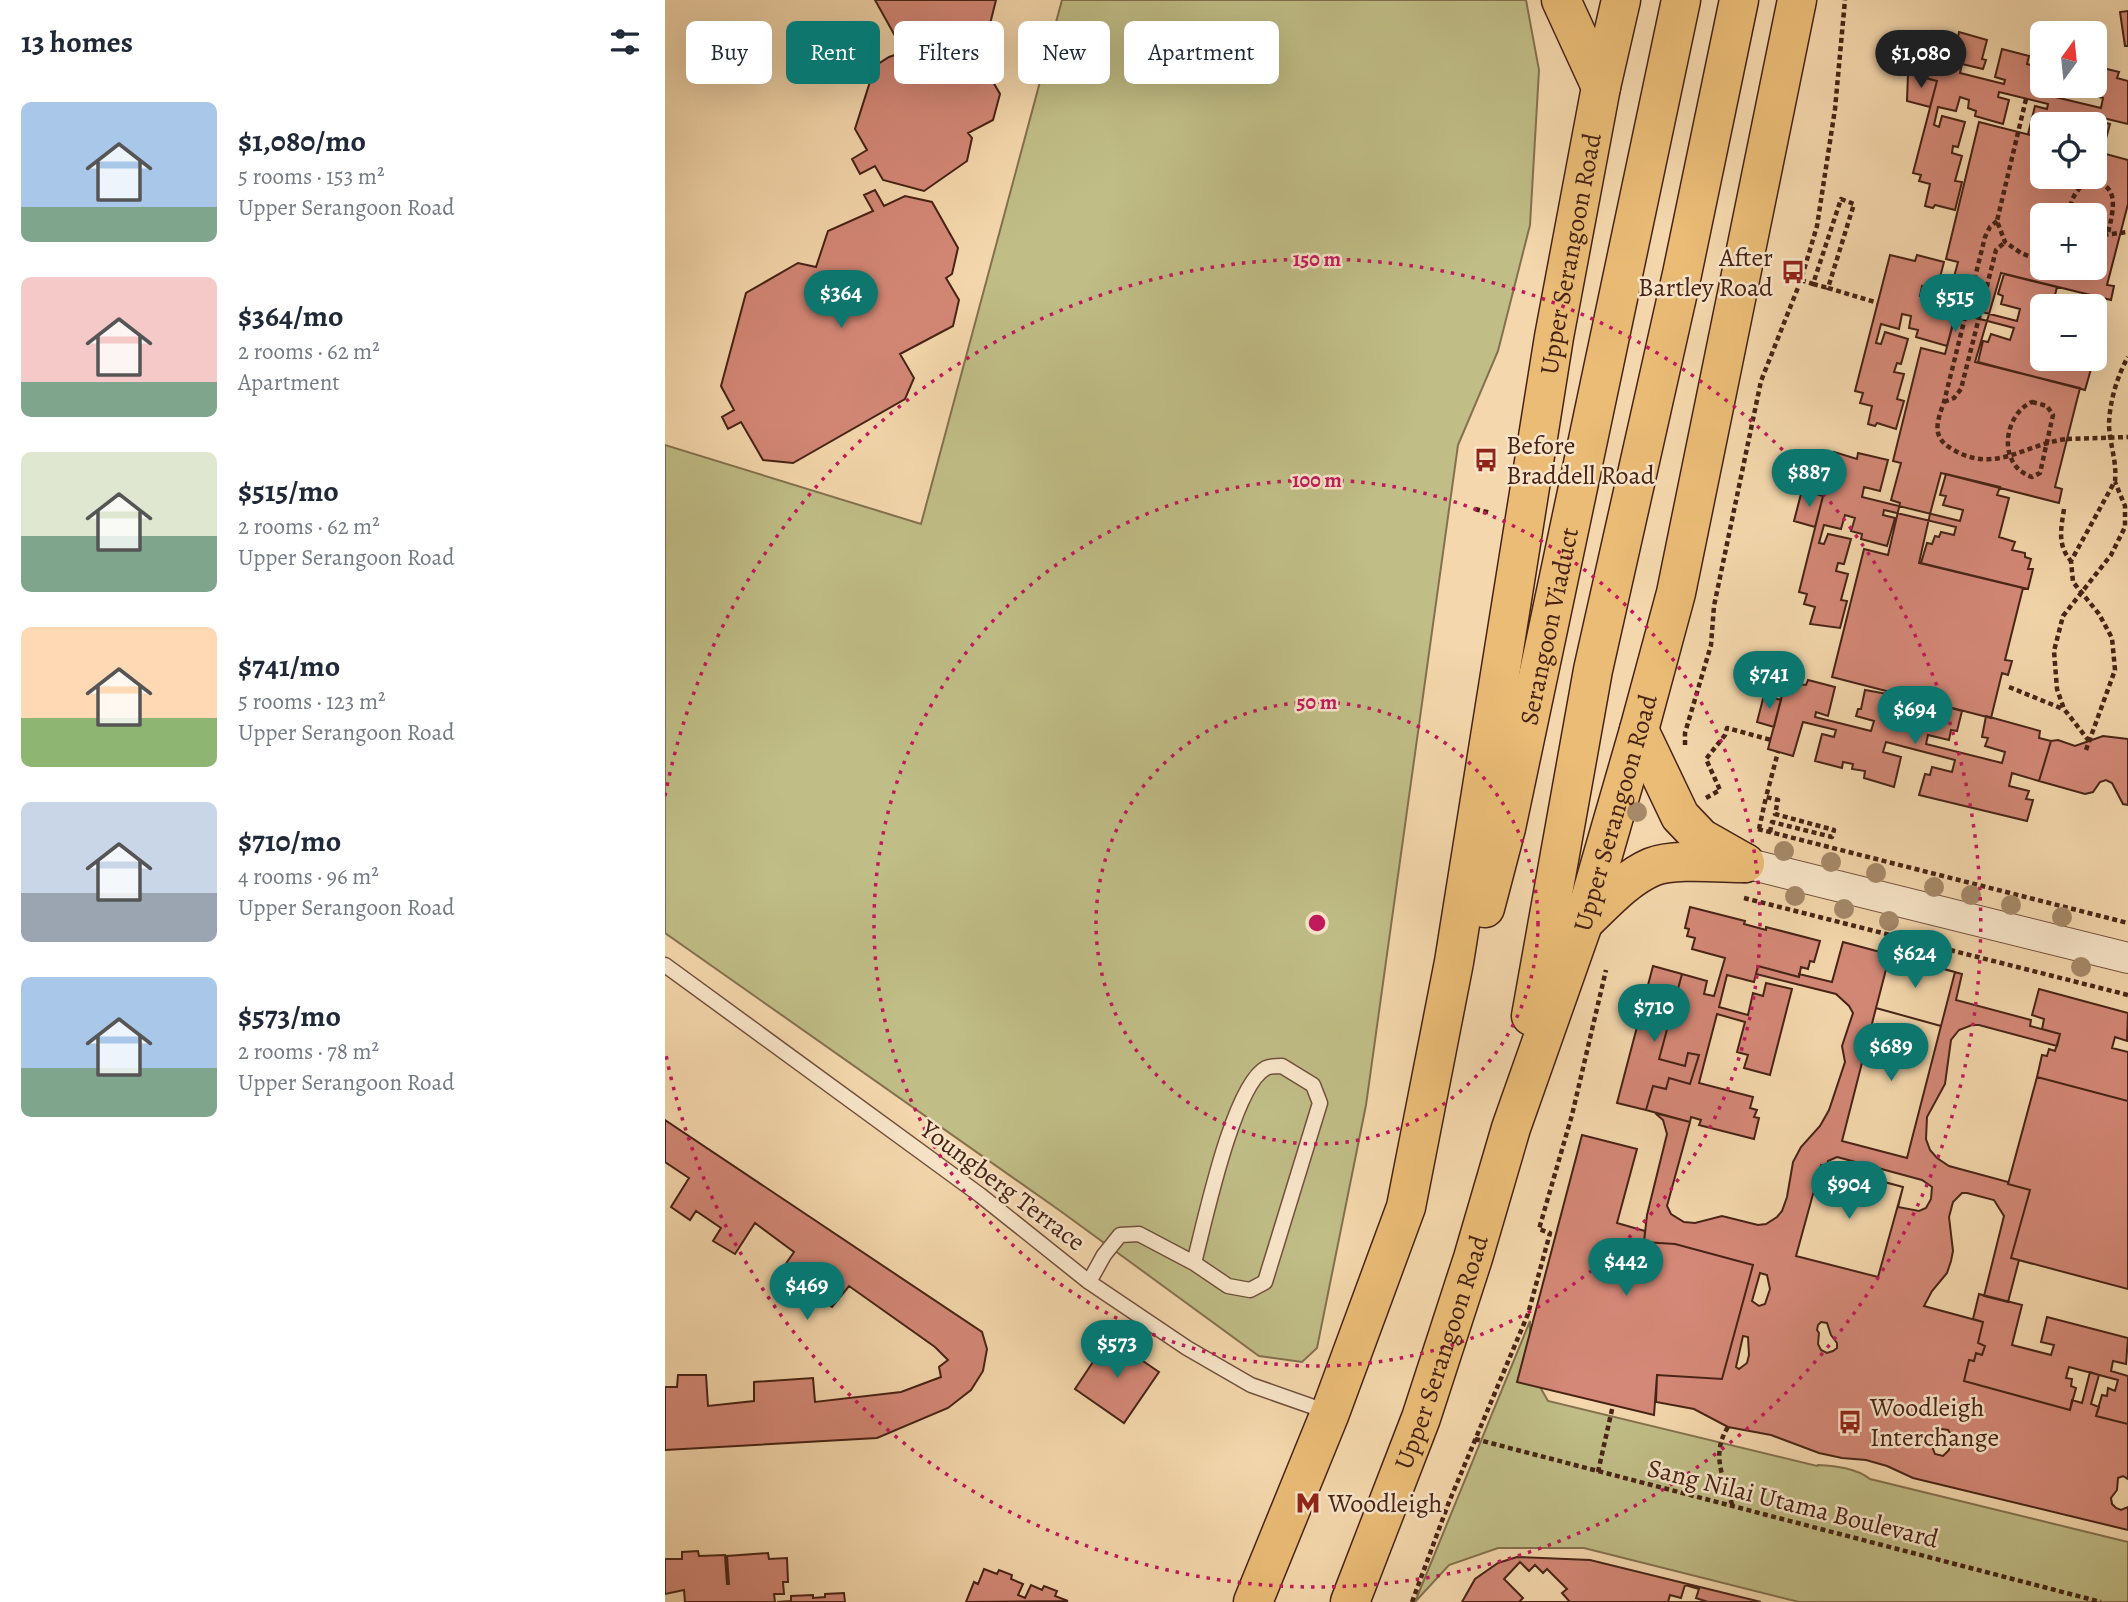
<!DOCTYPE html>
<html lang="en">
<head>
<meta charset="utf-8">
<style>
  body { margin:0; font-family:Alegreya,serif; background:#f2f2f3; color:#1f2937; height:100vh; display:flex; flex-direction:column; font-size:26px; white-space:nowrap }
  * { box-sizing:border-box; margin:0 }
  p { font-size:23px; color:#747a83 }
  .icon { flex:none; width:38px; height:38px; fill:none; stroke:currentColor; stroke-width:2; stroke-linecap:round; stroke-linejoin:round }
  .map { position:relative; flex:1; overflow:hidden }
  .drawer { display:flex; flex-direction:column; background:#fff; width:665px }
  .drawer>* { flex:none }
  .hud { position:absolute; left:21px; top:21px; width:665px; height:63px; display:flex; gap:14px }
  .needle { width:46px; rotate:15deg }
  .controls { position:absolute; left:1365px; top:21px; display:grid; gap:14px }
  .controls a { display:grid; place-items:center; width:77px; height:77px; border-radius:10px; background:#fff; box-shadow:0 7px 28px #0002; font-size:35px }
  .price { position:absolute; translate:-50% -60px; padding:0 16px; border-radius:24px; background:#0f766e; color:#fff; font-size:23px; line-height:46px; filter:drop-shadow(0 2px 4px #0008) }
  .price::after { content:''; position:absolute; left:50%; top:42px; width:21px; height:16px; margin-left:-10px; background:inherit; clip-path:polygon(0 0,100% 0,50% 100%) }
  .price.current { background:#222; color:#fff }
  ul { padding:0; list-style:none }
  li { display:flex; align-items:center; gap:21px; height:175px; padding:0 21px }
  li span { display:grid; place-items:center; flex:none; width:196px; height:140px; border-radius:10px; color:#555 }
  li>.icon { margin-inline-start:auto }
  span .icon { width:84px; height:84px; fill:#fffc; stroke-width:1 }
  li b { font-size:30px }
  h2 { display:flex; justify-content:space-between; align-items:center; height:84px; padding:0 21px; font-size:30px }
  .tag { padding:0 24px; border-radius:10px; background:#fff; box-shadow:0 7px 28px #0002; font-size:24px; line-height:63px }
  .tag.current { background:#0f766e; color:#fff }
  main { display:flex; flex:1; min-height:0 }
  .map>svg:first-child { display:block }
</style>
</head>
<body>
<main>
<section class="drawer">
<h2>13 homes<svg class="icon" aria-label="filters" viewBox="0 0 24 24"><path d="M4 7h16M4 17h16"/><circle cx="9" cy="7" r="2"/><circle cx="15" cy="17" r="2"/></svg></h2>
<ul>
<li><span style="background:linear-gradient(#a9c7e8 75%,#7fa58c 0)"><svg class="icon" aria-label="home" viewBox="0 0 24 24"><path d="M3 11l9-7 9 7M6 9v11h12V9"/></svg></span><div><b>$1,080/mo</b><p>5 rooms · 153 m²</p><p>Upper Serangoon Road</p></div></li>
<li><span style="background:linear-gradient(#f6c9c9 75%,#7fa58c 0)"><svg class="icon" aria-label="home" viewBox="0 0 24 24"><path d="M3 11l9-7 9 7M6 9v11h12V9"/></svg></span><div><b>$364/mo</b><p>2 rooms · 62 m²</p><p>Apartment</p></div></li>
<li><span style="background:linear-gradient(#dfe7d0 60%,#7fa58c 0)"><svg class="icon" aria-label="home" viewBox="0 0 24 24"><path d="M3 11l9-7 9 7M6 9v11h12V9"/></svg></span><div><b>$515/mo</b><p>2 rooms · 62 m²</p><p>Upper Serangoon Road</p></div></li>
<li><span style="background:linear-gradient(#ffd9b3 65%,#8fb573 0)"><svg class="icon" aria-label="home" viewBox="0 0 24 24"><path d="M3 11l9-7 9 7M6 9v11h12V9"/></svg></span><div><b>$741/mo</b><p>5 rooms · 123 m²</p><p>Upper Serangoon Road</p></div></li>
<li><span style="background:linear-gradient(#c9d6e8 65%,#9aa5b1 0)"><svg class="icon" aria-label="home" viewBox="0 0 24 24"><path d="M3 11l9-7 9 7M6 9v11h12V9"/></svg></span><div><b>$710/mo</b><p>4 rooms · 96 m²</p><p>Upper Serangoon Road</p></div></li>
<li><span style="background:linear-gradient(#a9c7e8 65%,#7fa58c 0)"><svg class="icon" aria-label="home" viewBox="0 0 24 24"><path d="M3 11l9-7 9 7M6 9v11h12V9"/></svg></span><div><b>$573/mo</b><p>2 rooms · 78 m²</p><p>Upper Serangoon Road</p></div></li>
</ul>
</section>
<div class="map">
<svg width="1463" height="1602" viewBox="0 0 1463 1602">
  <rect width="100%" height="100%" fill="#f4d7ac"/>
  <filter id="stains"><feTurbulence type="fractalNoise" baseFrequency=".00286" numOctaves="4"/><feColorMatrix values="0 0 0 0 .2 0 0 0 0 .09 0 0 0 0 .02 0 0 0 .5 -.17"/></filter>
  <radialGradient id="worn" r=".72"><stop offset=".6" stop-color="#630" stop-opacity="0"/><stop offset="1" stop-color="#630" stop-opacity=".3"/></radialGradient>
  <path fill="#c0bd86" stroke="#84704e" stroke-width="2" d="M397 0H861L874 70 865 225 833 351 793 445 701 1105 652 1348 637 1362 594 1356 394 1210 0 933V445L256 524Z
    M865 1321C865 1358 863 1368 883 1401L1152 1466 1153 1465C1171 1466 1191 1468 1205 1479L1463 1542V1602H1134L919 1548H833L784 1565 750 1602Z"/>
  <path fill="#d48877" stroke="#472316" stroke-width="2" fill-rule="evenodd" d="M210 0H331L324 28 302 37 335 94 328 120 303 133 307 138 302 161 259 191 218 180 210 166 195 174 187 159 202 150 190 129 210 66 224 57 239 52Z
    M1463 11V46H1460L1455 12Z
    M1268 31 1293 37 1294 32 1322 40 1317 59 1321 60 1318 69 1297 64 1295 73 1339 84 1340 80 1330 77 1337 49 1364 56 1362 64 1377 68V86H1407L1404 96 1391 93 1390 97 1436 108 1438 98 1417 93 1419 86H1430V66L1454 72 1452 78 1463 81V124L1434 117 1433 121 1445 124 1437 153 1430 151V124H1377V138L1363 134 1370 106 1382 109 1383 104 1334 92 1333 97 1344 100 1338 124 1310 116 1311 111 1303 108 1304 100 1295 97 1291 111 1273 107 1269 125 1274 127 1277 116 1300 122 1293 147 1288 146 1287 153 1297 156 1290 181 1297 182 1290 210 1270 205 1268 208 1260 206 1265 184 1254 181 1256 175 1248 173 1272 81 1256 77Z
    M1243 73 1272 81 1265 107 1242 101Z
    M1314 122 1377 138V177H1430V151L1463 160V204L1442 285 1449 286 1446 300 1336 273 1310 362 1415 388 1390 487 1397 489 1394 503 1276 473 1265 514 1254 563 1358 588 1340 660 1347 661 1343 675 1337 673 1326 718 1167 677 1199 549 1223 555 1235 503 1226 500 1236 463 1228 461 1256 348 1280 354 1293 306 1282 303 1293 262 1281 259ZM1377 215H1430V268H1377Z
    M210 190 219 206 240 196 267 202 293 248 287 274 281 278 294 300 288 326 235 354 249 378 240 399 128 463 98 460 76 422 63 429 57 417 69 410 56 386 81 293 133 263 151 267 163 231 208 211 199 195Z
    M1225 255 1250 261 1252 255 1279 262 1274 281 1276 283 1275 291 1257 286 1255 296 1352 321 1355 309 1336 304 1338 296 1333 294 1339 274 1392 287 1390 295 1402 298 1399 306H1377V359H1422L1420 367 1426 369 1420 390 1313 362 1318 341 1323 342 1326 334 1345 340 1349 328 1277 309 1275 315 1289 319 1282 346 1251 337 1253 330 1244 328 1246 316 1237 314 1234 329 1216 324 1211 343 1216 344 1220 332 1243 339 1236 364 1232 363 1229 372 1239 374 1232 399 1239 401 1231 429 1212 423 1210 426 1203 424 1207 406 1195 403 1198 393 1190 391Z
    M1169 452 1192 459 1193 453 1223 460 1215 491 1199 487 1197 497 1295 521 1298 510 1278 505 1281 496 1275 495 1281 474 1335 487 1332 495 1344 498 1334 537 1350 542 1347 550 1360 553V557L1366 559 1363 569H1368L1363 589 1256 563 1262 543 1267 544 1270 536 1274 537 1276 532 1289 535 1291 527 1219 510 1218 515 1230 518 1222 546 1196 539 1197 534 1186 531 1190 518 1180 515 1176 529 1159 525 1154 543 1159 544 1163 534 1186 539 1179 564 1173 563 1171 571 1183 574 1176 600 1182 601 1175 628 1145 624 1150 607 1139 604 1142 594 1134 592Z
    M1137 490 1158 496 1150 527 1129 521Z
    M1123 672 1134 675 1133 684 1141 685 1143 680 1170 687 1163 716 1151 712 1150 717 1206 731 1209 721 1191 716 1193 709H1196L1200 690 1228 695 1227 702 1240 705 1242 696 1297 711 1292 731 1286 730 1284 740 1263 735 1261 744 1337 763 1340 752 1320 746 1323 738 1317 737 1321 716 1375 731 1374 738 1386 741 1374 781 1347 773 1344 786 1364 791 1361 799 1368 800 1362 821 1254 795 1260 774 1265 775 1267 767 1287 772 1290 760 1221 742 1218 752 1236 757 1229 787 1199 778 1200 771 1187 769 1188 764 1178 762 1177 768 1150 761 1157 734 1169 737 1171 730 1138 722 1128 756 1103 749Z
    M1099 695 1116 700 1109 727 1092 722Z
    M1438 736 1463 739V805L1458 804 1447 783 1441 780 1435 782 1428 792 1420 794 1374 781 1386 741 1393 740 1410 746Z
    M1025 907 1080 921 1079 924 1101 930V927L1155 941 1149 962 1145 961 1143 969 1136 967 1134 977 1093 966 1089 982 1062 975 1054 1007 1083 1015 1088 993 1098 996 1101 983 1127 989 1105 1075 1079 1068 1083 1055 1072 1052 1080 1022 1052 1014 1034 1083 1088 1097 1085 1108 1092 1110 1089 1117 1094 1118 1089 1139 1034 1125 1036 1120 1026 1117 1025 1122 981 1110 988 1086 1001 1089 1004 1078 1025 1084 1034 1055 1023 1053 1020 1066 994 1059 1017 974 1042 981 1039 994 1049 996 1060 958 1027 949 1030 938 1022 936 1024 929 1020 928Z
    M1178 942 1297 974 1291 1000 1366 1020 1365 1026 1395 1034 1392 1046 1314 1025H1307L1294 1030 1286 1040 1280 1084 1262 1117 1261 1139 1265 1150 1272 1158 1284 1166 1343 1182V1184L1365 1190 1346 1258 1354 1260 1343 1302 1319 1296 1339 1216 1329 1200 1302 1193H1297L1288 1202 1284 1217 1288 1251 1286 1261 1282 1273 1267 1291 1259 1306 1318 1322 1313 1343 1320 1346 1317 1355 1311 1353 1309 1361 1304 1360 1299 1381 1405 1410 1407 1400 1417 1403 1425 1372 1434 1375 1426 1404 1434 1407 1431 1416 1463 1424V1479L1458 1476 1453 1478 1452 1490 1446 1498 1447 1504 1451 1508 1456 1510 1463 1507V1530L1248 1478 1222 1466 1201 1460 1177 1458 1154 1453 1106 1435 1063 1427 1029 1409 991 1402 992 1375 1057 1379 1088 1265 1010 1244 979 1242 982 1215 1002 1134 998 1120 990 1113 1025 1122 1002 1206 1006 1214 1019 1222 1030 1223 1057 1216 1093 1225 1101 1224 1112 1217 1117 1211 1122 1197 1128 1162 1136 1147 1155 1126 1164 1110 1180 1062 1177 1046 1188 1013 1184 1006 1171 994 1091 974 1093 966 1134 977V974L1167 982ZM1172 1157 1257 1180 1267 1187 1266 1199 1261 1208 1254 1211 1233 1207 1238 1187 1162 1167 1163 1161ZM1095 1273 1102 1275 1105 1289 1100 1304 1094 1306 1087 1301ZM1156 1322 1162 1323 1166 1335 1172 1343V1348L1168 1351 1162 1353 1156 1350 1153 1344 1154 1333 1152 1330 1153 1325ZM1078 1336 1083 1337 1084 1355 1082 1363 1074 1369 1071 1367ZM1276 1429 1283 1430 1287 1436 1284 1450 1278 1456 1270 1454 1268 1449 1271 1432Z
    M1225 954 1290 972 1276 1026 1211 1008Z
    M988 966 1017 974 994 1059 1020 1066 1023 1053 1034 1055 1025 1084 1004 1078 1001 1089 988 1086 981 1110 952 1103Z
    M1374 989 1463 1013 1462 1041 1450 1037 1447 1048 1463 1052V1101L1372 1077 1377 1055 1382 1056 1384 1049 1390 1051 1395 1034 1377 1029 1379 1019 1367 1015Z
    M1211 1008 1276 1026 1242 1158 1177 1141Z
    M1372 1077 1463 1101V1289L1346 1258 1365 1190 1343 1184Z
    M0 1120 317 1332 322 1349 318 1371 306 1390 283 1408 212 1438 0 1450V1387H12L13 1375H41L43 1406 89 1401V1382L148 1378 150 1402 236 1392 276 1377 274 1367 283 1360 270 1347 184 1286 167 1307 113 1275 129 1252 90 1223 70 1254 48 1241 56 1228 31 1211 25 1220 6 1207 24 1178 0 1162Z
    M917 1135 972 1149 952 1223 980 1231 979 1242 1010 1244 1088 1265 1057 1379 992 1375 989 1415 852 1382Z
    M1156 1165 1238 1187 1213 1277 1131 1256Z
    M1314 1294 1357 1305 1347 1345 1386 1355 1389 1345 1376 1342 1382 1317 1463 1338 1461 1364 1448 1361 1446 1371 1463 1376V1424L1431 1416 1437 1395 1442 1396 1443 1388 1450 1391 1453 1380 1404 1367 1401 1378 1407 1379 1406 1386 1411 1388 1405 1410 1299 1381 1304 1360 1309 1361 1311 1353 1317 1355 1320 1346 1313 1343 1318 1322 1308 1319Z
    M444 1338 494 1372 459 1423 410 1389Z
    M33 1551 34 1556 60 1555 62 1584H64L62 1556 103 1553 104 1559 122 1558 123 1582H118L119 1594H109L110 1602H20L19 1590 0 1594V1559H17V1552Z
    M852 1557 925 1560 1096 1602H797L810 1579 833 1563Z
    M855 1562 864 1571 870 1565 878 1573 882 1569 902 1589 897 1593 905 1602H854L858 1598 839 1579Z
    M319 1569 332 1574 334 1570 347 1575 346 1579 358 1584 353 1595 360 1598 366 1585 377 1590 379 1586 392 1591 390 1596 403 1601 301 1602 309 1582 313 1584Z
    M1020 1585 1034 1589 1031 1598 1043 1602H1003L1005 1595 1016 1598Z
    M179 1593 180 1602H112L126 1601V1596L148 1595V1598L160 1597V1594Z"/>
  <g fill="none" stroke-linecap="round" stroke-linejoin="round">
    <g stroke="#72503c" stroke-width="17">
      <path id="lane" d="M0 965 315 1195 424 1282 522 1348 586 1385 663 1412
        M424 1282 439 1255 455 1235 474 1234 529 1263 563 1286 585 1290 600 1282 655 1103 648 1085 617 1066C613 1066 605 1066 601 1068 568 1085 539 1225 529 1263"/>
    </g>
    <g stroke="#72503c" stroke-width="32">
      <path id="street" d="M1080 863 1463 958"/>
    </g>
    <g stroke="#472316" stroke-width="41">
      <g id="primary">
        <path d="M896 0 936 87"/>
        <path d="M974 730 1015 816 1036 838 1080 863"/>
        <path id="s1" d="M820 908 841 828 1016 0"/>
        <path d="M919 922C939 903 961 878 987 867 1009 858 1055 863 1080 863"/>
        <path d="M866 1016 928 670 1017 274 1074 0"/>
        <path id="s2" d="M588 1602 665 1413 741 1207 789 962 889 337 936 87 956 0"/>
        <path id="s3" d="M685 1602 756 1418 808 1258 846 1128 918 924 974 730 1011 593 1132 0"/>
      </g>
    </g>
    <path stroke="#472316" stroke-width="4.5" stroke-dasharray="5 3.5" stroke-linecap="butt" d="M1361 99 1332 221 1340 242 1356 253 1371 259 1377 258
      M1406 215C1404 200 1410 193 1420 182 1456 180 1449 208 1443 233
      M1332 221 1325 227 1320 237 1279 402C1272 422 1266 437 1287 449 1330 475 1359 444 1402 439
      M1430 236 1463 232
      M1424 278 1426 268
      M1136 280 1148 284 1176 199 1189 204 1163 288 1213 303
      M1148 284 1163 288
      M1279 402 1289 398 1296 389 1331 250 1340 242
      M1367 402 1382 406 1388 415 1375 473 1367 477C1331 465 1339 414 1367 402Z
      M810 509 826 513
      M1399 509C1396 529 1392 545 1406 561
      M1344 687 1398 709
      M1424 741 1399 709 1392 689 1389 651 1398 616 1446 555 1460 527V506L1450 482
      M1020 745V733L1046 645 1049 606 1096 381 1136 280 1152 226 1170 109 1180 0
      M1421 750 1450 670 1447 638 1434 614 1408 582 1406 561 1450 481C1452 462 1445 445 1444 426 1444 404 1452 376 1463 357
      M1041 798 1055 790 1041 759 1060 735 1062 728 1106 740
      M1093 829 1463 923
      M1094 829 1101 797
      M1105 832 1107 822 1167 837 1169 830 1110 814 1113 800 1101 797 1113 752
      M1079 898 1463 995
      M1063 1427C1045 1455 1059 1479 1068 1507
      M810 1439 1436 1602
      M933 1472 948 1405
      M747 1602 784 1502 863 1314 885 1233 874 1229 907 1115 941 970"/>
    <use href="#lane" stroke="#f8e5c9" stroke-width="14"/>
    <use href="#street" stroke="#f8e5c9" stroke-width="30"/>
    <use href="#primary" stroke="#eabc76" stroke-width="38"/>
    <path stroke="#472316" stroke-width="4.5" stroke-dasharray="5 3.5" stroke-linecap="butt" d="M1402 439 1463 437"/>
  </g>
  <g fill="#a58969">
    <circle cx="972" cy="812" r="10"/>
    <circle cx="1119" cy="851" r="10"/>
    <circle cx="1166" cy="862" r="10"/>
    <circle cx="1211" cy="873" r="10"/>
    <circle cx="1269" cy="887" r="10"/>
    <circle cx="1306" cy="895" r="10"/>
    <circle cx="1130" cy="896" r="10"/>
    <circle cx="1346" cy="905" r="10"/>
    <circle cx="1179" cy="909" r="10"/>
    <circle cx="1397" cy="917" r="10"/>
    <circle cx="1224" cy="921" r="10"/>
    <circle cx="1416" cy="967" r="10"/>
  </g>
  <g fill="none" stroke="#c2185b" stroke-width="3.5" stroke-dasharray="3.5 7">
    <circle cx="652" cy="923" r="221"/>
    <circle cx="652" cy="923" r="443"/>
    <path d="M0 796A664 664 0 1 1 0 1050"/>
  </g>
  <defs>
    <g id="bus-bare" transform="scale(1.89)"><path d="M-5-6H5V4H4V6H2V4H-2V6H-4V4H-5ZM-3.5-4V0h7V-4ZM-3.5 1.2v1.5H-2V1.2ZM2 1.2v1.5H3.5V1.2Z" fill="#8f2418" stroke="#f8e5c9" stroke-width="2.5" paint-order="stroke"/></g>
    <g id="metro-bare" transform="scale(1.89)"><path d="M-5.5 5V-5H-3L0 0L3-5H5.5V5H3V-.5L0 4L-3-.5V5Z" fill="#8f2418" stroke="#f8e5c9" stroke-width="2.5" paint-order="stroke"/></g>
  </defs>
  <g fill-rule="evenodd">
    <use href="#bus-bare" x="1128" y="272"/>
    <use href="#bus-bare" x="821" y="460"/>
    <use href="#bus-bare" x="1185" y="1422"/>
    <use href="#metro-bare" x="643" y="1503"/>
  </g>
  <g text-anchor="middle" stroke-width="5" stroke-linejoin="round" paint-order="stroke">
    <g font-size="26" fill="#472316" stroke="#f8e5c9">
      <text dy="9" stroke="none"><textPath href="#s2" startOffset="1391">Upper Serangoon Road</textPath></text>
      <text dy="9" stroke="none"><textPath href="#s1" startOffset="289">Serangoon Viaduct</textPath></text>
      <text dy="9" stroke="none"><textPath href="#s3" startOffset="833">Upper Serangoon Road</textPath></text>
      <text transform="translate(338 1185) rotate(37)" y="9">Youngberg Terrace</text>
      <text dy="9" stroke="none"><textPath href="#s3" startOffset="266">Upper Serangoon Road</textPath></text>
      <text transform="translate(1128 1503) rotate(14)" y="9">Sang Nilai Utama Boulevard</text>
    </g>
    <g font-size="26" fill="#472316" stroke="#f8e5c9" text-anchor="start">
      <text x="1108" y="266" text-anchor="end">After<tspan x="1108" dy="30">Bartley Road</tspan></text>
      <text x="841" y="454">Before<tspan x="841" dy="30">Braddell Road</tspan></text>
      <text x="1205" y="1416">Woodleigh<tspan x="1205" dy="30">Interchange</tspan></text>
      <text x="663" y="1512">Woodleigh</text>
    </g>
  </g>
  <circle cx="652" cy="923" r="10" fill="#c2185b" stroke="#f8e5c9" stroke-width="3.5"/>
  <g font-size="21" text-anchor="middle" font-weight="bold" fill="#c2185b" stroke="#f8e5c9" stroke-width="5" stroke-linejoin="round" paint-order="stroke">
    <text x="652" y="266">150 m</text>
    <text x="652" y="487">100 m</text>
    <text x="652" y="709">50 m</text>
  </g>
  <rect width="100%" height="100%" filter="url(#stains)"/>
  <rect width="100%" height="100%" fill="url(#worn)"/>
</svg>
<div class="controls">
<a><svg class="needle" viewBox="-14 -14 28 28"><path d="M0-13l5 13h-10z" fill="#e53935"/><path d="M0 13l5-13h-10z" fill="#747a83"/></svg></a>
<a><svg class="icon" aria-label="locate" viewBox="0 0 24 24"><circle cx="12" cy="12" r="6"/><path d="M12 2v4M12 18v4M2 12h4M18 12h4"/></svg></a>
<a>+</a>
<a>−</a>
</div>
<b class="price current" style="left:1256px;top:90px">$1,080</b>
<b class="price" style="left:176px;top:330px">$364</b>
<b class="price" style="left:1290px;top:334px">$515</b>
<b class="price" style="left:1144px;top:509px">$887</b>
<b class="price" style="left:1104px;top:711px">$741</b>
<b class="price" style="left:1250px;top:746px">$694</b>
<b class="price" style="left:1250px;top:990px">$624</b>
<b class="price" style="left:989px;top:1044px">$710</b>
<b class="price" style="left:1226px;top:1083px">$689</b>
<b class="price" style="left:1184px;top:1221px">$904</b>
<b class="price" style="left:961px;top:1298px">$442</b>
<b class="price" style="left:142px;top:1322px">$469</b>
<b class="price" style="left:452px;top:1380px">$573</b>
<div class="hud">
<a class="tag">Buy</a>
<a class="tag current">Rent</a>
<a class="tag">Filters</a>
<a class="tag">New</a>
<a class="tag">Apartment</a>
</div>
</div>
</main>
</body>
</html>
